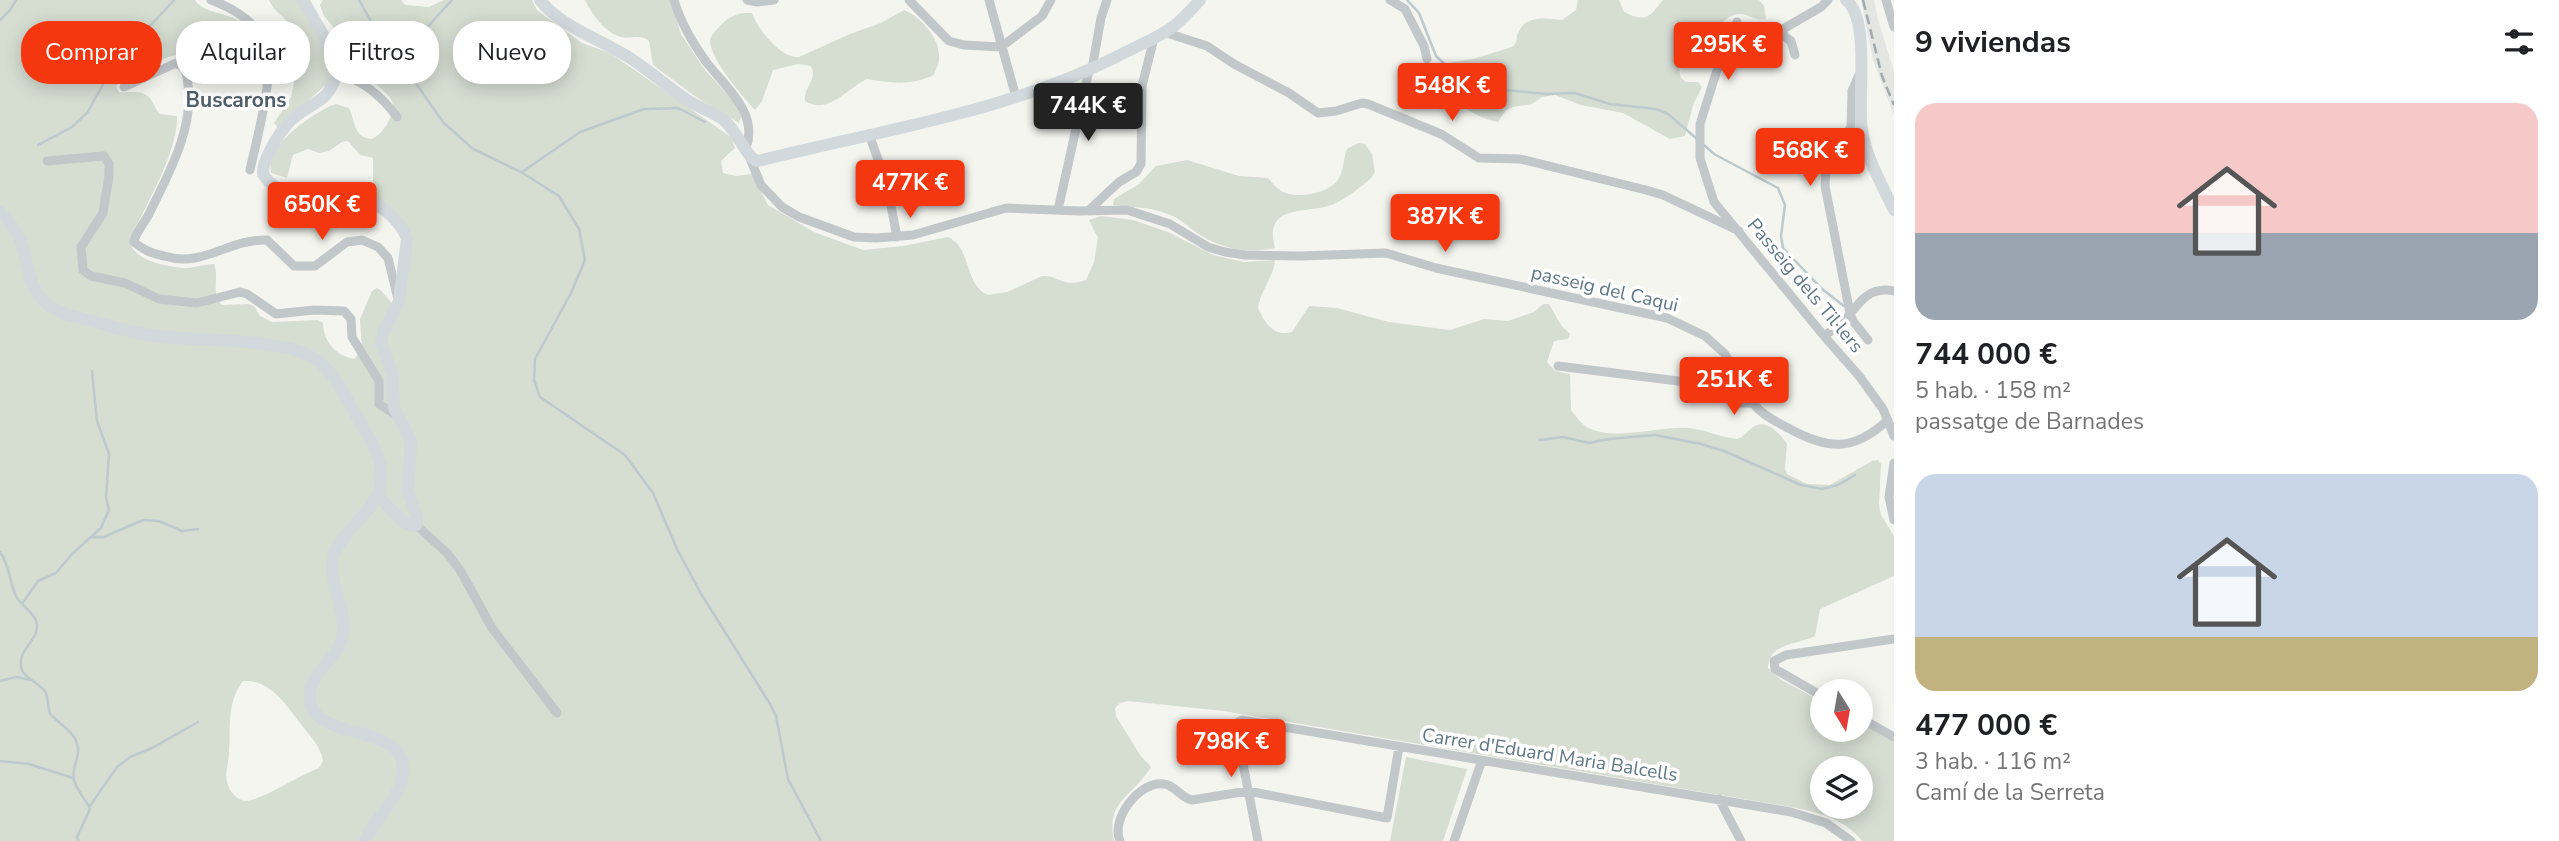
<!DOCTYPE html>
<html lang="es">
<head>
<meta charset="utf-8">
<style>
  body { margin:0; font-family:"Nunito Sans",sans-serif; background:#f2f2f2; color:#202124; height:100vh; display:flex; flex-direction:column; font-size:26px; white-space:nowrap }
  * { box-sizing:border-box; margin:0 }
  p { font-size:23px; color:#757577 }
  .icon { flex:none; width:38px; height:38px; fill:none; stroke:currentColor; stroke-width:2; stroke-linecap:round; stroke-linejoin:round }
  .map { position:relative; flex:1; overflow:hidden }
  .side { display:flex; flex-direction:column; background:#fff; width:665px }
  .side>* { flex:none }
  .hud { position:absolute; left:21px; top:21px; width:665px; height:63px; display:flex; gap:14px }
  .needle { width:46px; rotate:169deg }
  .controls { position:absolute; left:1810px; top:679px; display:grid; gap:14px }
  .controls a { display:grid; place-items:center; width:63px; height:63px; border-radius:50%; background:#fff; box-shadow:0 4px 18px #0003; font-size:35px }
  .price { position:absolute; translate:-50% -60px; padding:0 16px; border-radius:7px; background:#f53710; color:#fff; font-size:23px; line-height:46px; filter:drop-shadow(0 2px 4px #0008) }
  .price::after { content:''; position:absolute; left:50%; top:42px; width:21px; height:16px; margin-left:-10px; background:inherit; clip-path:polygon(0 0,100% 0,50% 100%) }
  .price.on { background:#222; color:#fff }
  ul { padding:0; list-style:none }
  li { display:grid; align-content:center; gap:14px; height:371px; padding:0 21px }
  li span { display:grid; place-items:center; height:217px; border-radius:21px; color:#555 }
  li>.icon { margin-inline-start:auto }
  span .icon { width:126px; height:126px; fill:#fffc; stroke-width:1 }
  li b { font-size:30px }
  h2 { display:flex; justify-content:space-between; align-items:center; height:84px; padding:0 21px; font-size:30px }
  .chip { padding:0 24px; border-radius:28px; background:#fff; box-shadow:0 4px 18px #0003; font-size:24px; line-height:63px }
  .chip.on { background:#f53710; color:#fff }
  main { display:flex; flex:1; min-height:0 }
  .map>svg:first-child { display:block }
</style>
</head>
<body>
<main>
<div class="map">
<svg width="1894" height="841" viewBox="0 0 1894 841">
  <rect width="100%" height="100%" fill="#f5f5f0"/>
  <path fill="#e5e6e4" d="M1861 0H1874L1878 19 1894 72V115L1873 60Z"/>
  <path fill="#d6ddd1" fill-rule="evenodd" d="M0 0H195C207 20 255 7 249 48L245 52C234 50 232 38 223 33L217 35 197 50 168 57 124 78 116 86 119 92C130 93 141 89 150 98 154 103 155 109 160 114L177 116C178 145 156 187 143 213 139 222 130 233 131 243 134 261 167 266 182 268 192 269 203 264 214 264 220 277 210 293 222 305L248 304 254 306 260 316 272 322 318 320 323 323C323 341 336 356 354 359L362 350 360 319 372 291 377 288C385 292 387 300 395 305L411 253 373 195V158L360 155 348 141 342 142 329 151 319 153 308 149 293 155 287 178 271 173C265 145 309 117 330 106L336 104 349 108C356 121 352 137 372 139 381 134 386 127 390 118 401 94 379 94 371 76L374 70 384 63C389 52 387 42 375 40L364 45 357 34 340 35 324 16 320 5 323 0H401L405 5 429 7 444 0H532L537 10 582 43 610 53 731 137 735 148 721 161 723 173 736 176 752 174 768 205 814 232 863 250 903 246 948 237C972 248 964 285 988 295L1007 292 1042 276C1062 276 1061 288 1086 280L1094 262 1098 238 1089 220 1101 216 1133 220 1168 232 1213 255 1244 262 1275 260C1274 277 1260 291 1258 308 1265 323 1273 337 1292 332L1309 306 1337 308 1389 322 1450 330 1484 319 1508 321 1534 312 1543 304H1549L1561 325 1570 334 1568 339 1554 341 1547 362 1555 371 1570 374 1571 410C1575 415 1580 422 1585 426 1610 443 1660 425 1689 428 1705 430 1720 437 1737 439 1746 436 1749 428 1757 425 1769 421 1782 436 1787 444L1785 469 1787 474 1807 484 1830 485 1872 461 1878 460 1881 464 1879 505 1881 515 1894 536V576L1820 609 1815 636C1797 645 1768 643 1768 668L1780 679 1822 702V730H1860V723L1894 742V841H1862C1846 820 1821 813 1796 808L1224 711 1128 701 1120 703 1115 708 1116 716 1140 755 1151 767C1133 797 1105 801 1114 841H0ZM243 681C270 679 286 705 300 723 309 735 321 746 323 761L319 768C304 773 256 803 245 801 236 799 229 791 227 782 225 774 228 764 229 755 231 730 226 702 243 681ZM1822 768H1860V807H1822Z
    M269 0H301C311 21 337 60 328 83L278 128 274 123 291 97 296 72C276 48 297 41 290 26 285 16 273 11 269 0Z
    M585 0H670L681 34 705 70 738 106 741 117 739 123 696 97 653 65 649 41C640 34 632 39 621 37 605 33 592 14 585 0Z
    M1578 0H1619L1624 12C1647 23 1649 17 1663 0H1759L1764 6 1766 19C1755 21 1749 14 1739 14 1726 15 1722 25 1714 33 1702 45 1672 54 1681 78L1686 82H1698L1702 87 1693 105 1685 136 1670 139 1623 113 1581 105 1555 95 1542 97 1532 104 1513 107 1506 110 1498 122C1472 117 1445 98 1439 70L1441 64 1473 59 1512 47C1519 41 1515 38 1519 31 1528 14 1547 19 1562 20L1576 10Z
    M904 10C921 17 941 39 939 59 939 65 935 70 934 75 910 86 891 83 867 79 847 88 828 116 805 101 803 87 818 80 811 66L798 64 773 70 762 101 755 110C744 98 704 53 711 37 713 33 719 27 722 24 730 16 740 12 752 13 757 28 781 59 799 57L850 34 881 23Z
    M1358 143 1365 144 1372 154 1375 172 1371 178C1361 187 1347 198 1334 204 1307 215 1263 202 1275 248 1247 254 1223 249 1200 235 1189 228 1180 218 1168 214 1150 207 1131 207 1113 205L1114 199 1139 184 1156 166 1187 160 1239 176 1268 178C1272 182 1275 187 1280 190 1293 200 1327 194 1337 181 1344 172 1343 159 1347 149Z
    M1406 757 1467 769 1443 841H1390Z"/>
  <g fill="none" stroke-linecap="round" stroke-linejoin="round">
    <path stroke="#bccace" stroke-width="2.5" d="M359 0 383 43 403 65 443 122 473 149 521 172 559 196 579 229 585 260 571 293 535 359 534 380 540 397 625 455 653 493 677 549 700 592 770 704 776 716 788 779 821 841
      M1407 0 1419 13 1436 56 1456 75 1495 89 1546 94 1575 93 1610 104 1656 109 1668 114 1696 138
      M0 20 10 10 16 0
      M404 63 411 45 452 0
      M38 145 72 127 87 113 114 65 174 0
      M1704 145 1714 154 1778 188 1785 205 1781 236 1783 248 1822 289 1844 306
      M522 172 580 132 644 109 678 108 705 122
      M1540 440 1563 437 1589 443 1609 439 1655 435 1701 444 1724 451 1801 485 1822 489 1838 485 1855 475
      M92 537H104L143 520 159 521 182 531 198 529
      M0 552C10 565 9 583 17 598 23 607 35 613 37 624 39 641 15 651 22 670 26 680 41 683 46 693 48 698 48 708 50 714 63 727 83 736 77 758 75 765 72 773 74 780 76 790 86 799 90 809L77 837 78 841
      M22 604 38 581 56 573 72 554 101 528 109 510 106 497 109 454 97 421 92 371
      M0 681 16 677 31 680
      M0 761 29 764 73 778
      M90 806 117 767 130 757 152 748 198 722"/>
    <path stroke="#c2c7ca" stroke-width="9" d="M211 0C233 8 254 21 265 42 277 67 256 142 250 170
      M674 0C680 21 694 45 707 63 726 87 759 114 746 148
      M747 0 757 2 774 0
      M909 0 949 41 964 45 1001 47
      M989 0 1016 97
      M1390 0 1405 9 1424 46 1427 59
      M1886 0 1894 27
      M1737 22 1717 70 1700 124V158L1714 202 1824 336 1860 377 1883 409 1894 436
      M1164 32 1207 46 1234 64 1289 93 1318 113 1336 111 1362 103 1368 104 1441 134 1479 158 1520 159 1646 190 1663 195 1739 231
      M1001 47 1042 16 1051 0
      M1795 55 1791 41 1784 36 1783 29 1821 7 1828 0
      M1092 69 1101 18 1107 0
      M337 73C362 80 381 95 397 117
      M1859 75 1852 91 1851 127 1826 169 1825 186 1850 313 1853 321 1868 340
      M124 87 176 63C186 67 187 75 188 85 194 129 168 175 149 214 144 224 136 231 134 242 143 250 151 253 164 256 204 268 227 239 267 240L294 266H315L347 242 362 240 378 247 388 258 398 299
      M869 134 887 185 897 237
      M749 156 761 185 782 207 799 217 854 237 877 238 913 235 1006 208 1079 211 1127 210 1170 224 1208 247 1225 252 1245 255 1301 256 1386 253 1436 268 1667 318 1705 336 1724 353 1742 381 1753 403
      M47 161 104 156 109 164V176L103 213 81 247 83 270 91 276 125 283 159 299 197 303 240 292 247 294 276 314 314 310 344 311 351 319 352 337 379 381V404L396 415
      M1058 210 1089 70
      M1088 211 1119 182 1136 172 1141 164 1142 86 1154 38
      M1824 336C1831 331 1842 325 1847 318 1860 301 1870 286 1894 291
      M1558 366 1686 382 1738 403H1753C1762 415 1775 421 1788 428 1828 450 1853 452 1888 420
      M1894 463 1889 497 1894 520
      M416 525 447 553 460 570 492 628 557 713
      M1822 696 1775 669 1774 661 1786 655 1894 639
      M1860 718 1894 737
      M1719 799 1741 841
      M1120 841C1110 819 1140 780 1164 784 1175 785 1181 798 1192 800L1248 791 1387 818 1399 747
      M1258 841 1236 728 1238 722 1242 720 1791 812 1826 823 1851 841
      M1454 841 1482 760"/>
    <path stroke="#d2d9dd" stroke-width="12" d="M303 0 325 38 337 73C329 101 316 101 296 116 283 125 262 159 263 174 282 206 326 190 355 195 367 197 379 205 388 213 396 220 404 229 407 239L399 301 383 332 381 342 392 374 394 408 411 441 408 490 417 519 416 525 412 526 401 520 377 495
      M540 0C562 28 601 39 630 58 650 71 668 87 687 100 698 107 710 111 721 118 736 127 746 159 758 161 880 130 1009 112 1122 54 1139 45 1158 38 1174 26 1183 19 1192 9 1200 0
      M1846 0C1871 19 1857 99 1862 130 1866 157 1882 185 1894 210
      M0 212C8 220 14 227 19 237 29 261 27 292 51 307 63 315 78 317 91 321 110 326 129 332 148 335 186 341 225 338 263 344 282 347 303 349 318 361 336 375 346 398 357 417 368 436 383 456 381 480 378 513 344 526 334 555 326 579 346 607 343 633 340 657 314 669 310 691 302 747 415 717 402 778 397 802 374 818 365 841"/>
    <path stroke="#a1aaaf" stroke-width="2.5" stroke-dasharray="10 5" stroke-linecap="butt" d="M1863 0 1882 76 1894 105"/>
  </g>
  <g text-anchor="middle" stroke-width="7" stroke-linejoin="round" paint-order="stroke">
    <g font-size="19" fill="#607785" stroke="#fff">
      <text transform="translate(1806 285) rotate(50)" y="7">Passeig dels Til·lers</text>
      <text transform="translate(1605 288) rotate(13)" y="7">passeig del Caqui</text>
      <text transform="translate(1550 754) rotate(9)" y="7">Carrer d'Eduard Maria Balcells</text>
    </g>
    <g font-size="21" font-weight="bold" fill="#4f5f69" stroke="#fff">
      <text x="236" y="107">Buscarons</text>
    </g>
  </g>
</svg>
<div class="controls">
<a><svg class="needle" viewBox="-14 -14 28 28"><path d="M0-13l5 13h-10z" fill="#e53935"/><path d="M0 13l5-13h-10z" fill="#757577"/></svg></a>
<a><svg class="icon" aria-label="layers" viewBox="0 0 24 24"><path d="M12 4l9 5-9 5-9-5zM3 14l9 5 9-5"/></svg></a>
</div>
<b class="price" style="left:1728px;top:82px">295K €</b>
<b class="price" style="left:1452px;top:123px">548K €</b>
<b class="price on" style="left:1088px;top:143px">744K €</b>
<b class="price" style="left:1810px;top:188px">568K €</b>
<b class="price" style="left:910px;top:220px">477K €</b>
<b class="price" style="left:322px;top:242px">650K €</b>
<b class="price" style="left:1445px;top:254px">387K €</b>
<b class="price" style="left:1734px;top:417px">251K €</b>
<b class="price" style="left:1231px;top:779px">798K €</b>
<div class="hud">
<a class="chip on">Comprar</a>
<a class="chip">Alquilar</a>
<a class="chip">Filtros</a>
<a class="chip">Nuevo</a>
</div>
</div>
<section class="side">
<h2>9 viviendas<svg class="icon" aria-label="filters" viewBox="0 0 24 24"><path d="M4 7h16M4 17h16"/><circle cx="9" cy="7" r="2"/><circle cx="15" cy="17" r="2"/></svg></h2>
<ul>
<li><span style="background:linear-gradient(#f6c9c9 60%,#9aa5b1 0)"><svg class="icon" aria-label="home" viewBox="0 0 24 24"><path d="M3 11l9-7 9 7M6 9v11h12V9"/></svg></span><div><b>744 000 €</b><p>5 hab. · 158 m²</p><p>passatge de Barnades</p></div></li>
<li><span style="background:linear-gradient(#c9d6e8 75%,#c2b280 0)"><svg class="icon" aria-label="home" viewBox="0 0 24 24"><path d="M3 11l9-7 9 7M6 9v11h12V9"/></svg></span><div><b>477 000 €</b><p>3 hab. · 116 m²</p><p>Camí de la Serreta</p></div></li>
</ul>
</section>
</main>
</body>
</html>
